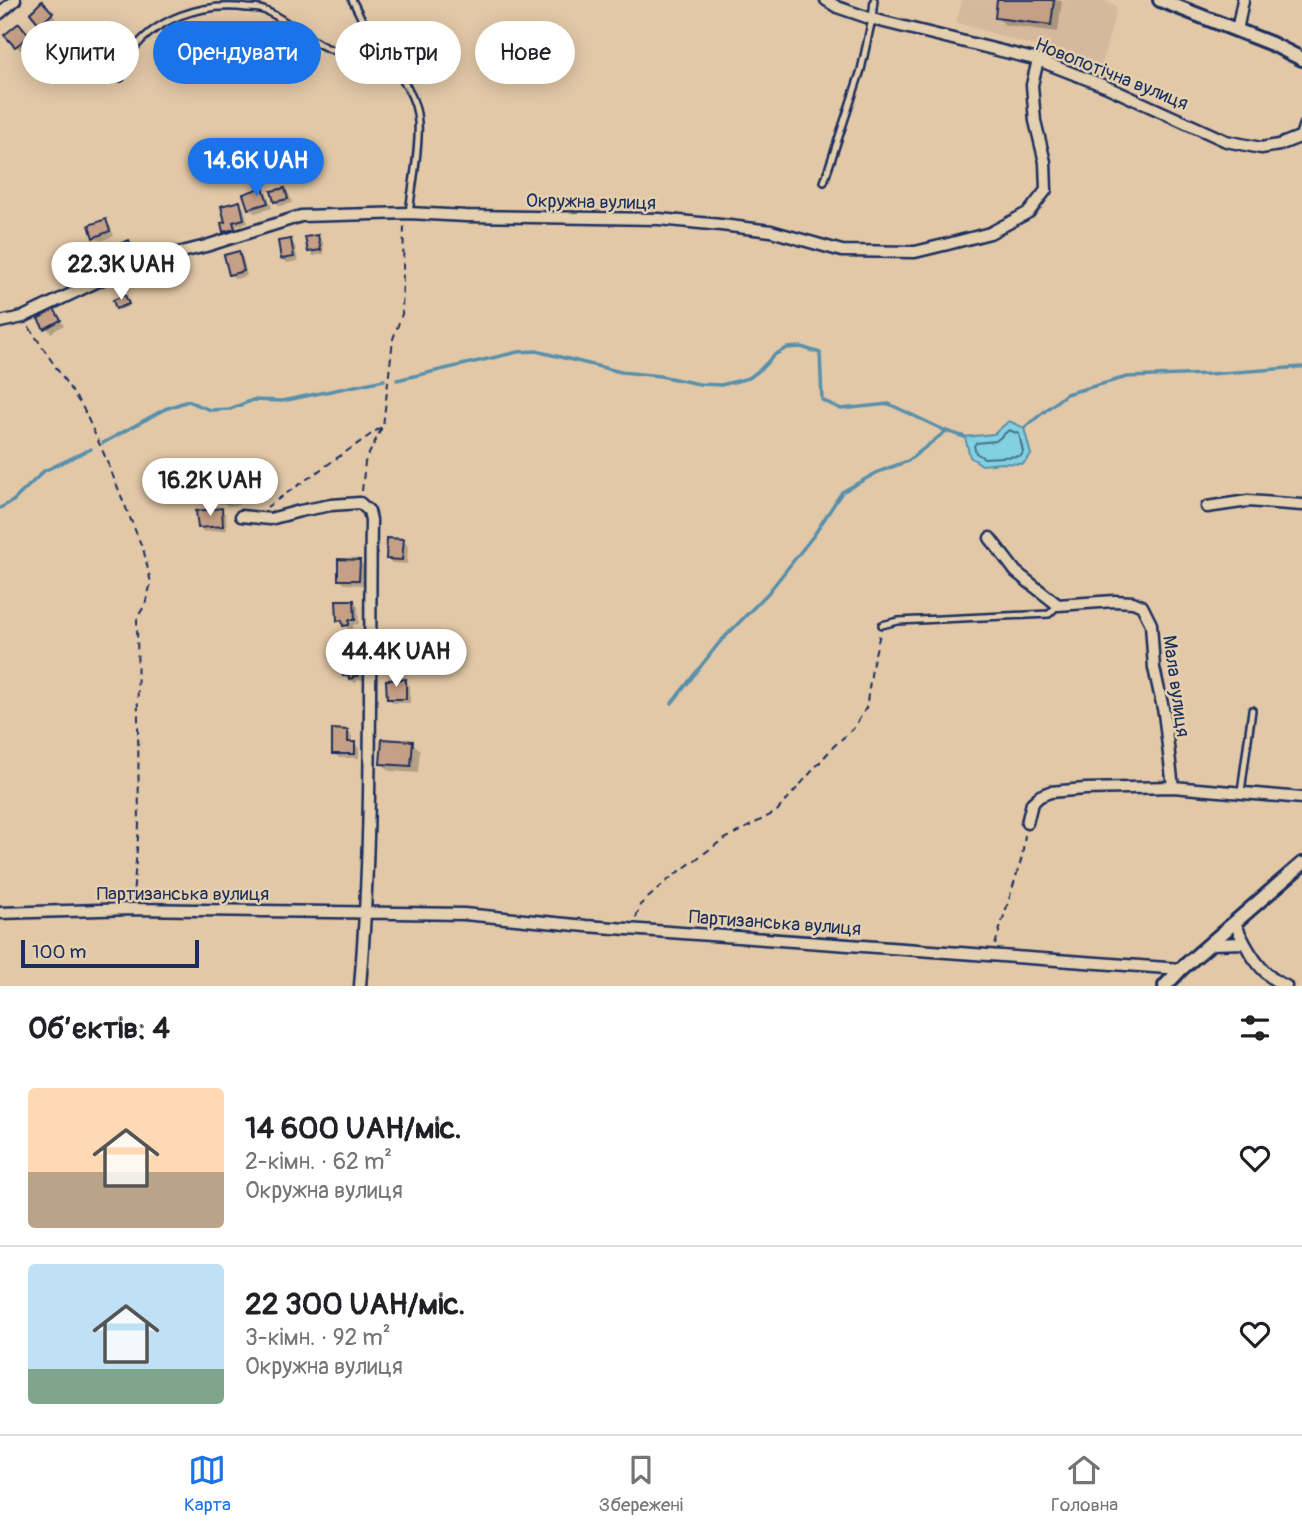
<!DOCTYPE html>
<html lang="uk">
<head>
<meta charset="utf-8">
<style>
  body { margin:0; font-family:Pangolin,sans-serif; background:#f6f6f6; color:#202124; height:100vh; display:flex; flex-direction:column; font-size:26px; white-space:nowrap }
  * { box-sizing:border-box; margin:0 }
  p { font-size:23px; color:#757577 }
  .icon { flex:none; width:38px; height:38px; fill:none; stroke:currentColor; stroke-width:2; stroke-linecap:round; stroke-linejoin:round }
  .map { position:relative; height:986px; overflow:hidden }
  .side { display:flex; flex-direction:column; background:#fff; flex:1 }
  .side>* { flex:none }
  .banner { position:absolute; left:21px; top:21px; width:700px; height:63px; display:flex; gap:14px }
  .scale { position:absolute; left:21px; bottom:18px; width:178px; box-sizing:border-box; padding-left:7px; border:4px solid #1b2f5e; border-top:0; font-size:19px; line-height:24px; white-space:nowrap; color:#1b2f5e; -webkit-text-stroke:5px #e4cfae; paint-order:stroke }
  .price { position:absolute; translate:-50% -60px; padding:0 16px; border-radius:24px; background:#fff; color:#222; font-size:23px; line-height:46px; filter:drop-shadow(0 2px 4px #0008) }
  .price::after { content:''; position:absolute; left:50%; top:42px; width:21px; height:16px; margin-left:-10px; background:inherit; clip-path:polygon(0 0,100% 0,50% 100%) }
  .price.on { background:#1a73e8; color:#fff }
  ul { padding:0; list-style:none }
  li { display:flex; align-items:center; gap:21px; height:175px; padding:0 28px }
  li+li { border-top:2px solid #e0e0e0 }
  li span { display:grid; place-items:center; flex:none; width:196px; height:140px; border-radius:7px; color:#555 }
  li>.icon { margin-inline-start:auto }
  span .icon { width:84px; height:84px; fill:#fffc; stroke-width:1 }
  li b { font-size:30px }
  h2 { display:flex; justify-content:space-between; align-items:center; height:84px; padding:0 28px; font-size:30px }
  .tag { padding:0 24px; border-radius:32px; background:#fff; box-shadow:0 4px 18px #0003; font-size:24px; line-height:63px }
  .tag.on { background:#1a73e8; color:#fff }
  .menu { display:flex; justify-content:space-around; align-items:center; height:98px; border-top:2px solid #e0e0e0; background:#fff; font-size:19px; color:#757577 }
  .menu a { display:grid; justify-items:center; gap:4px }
  .menu .on { color:#1a73e8 }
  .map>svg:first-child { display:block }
</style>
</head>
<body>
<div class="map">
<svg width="1302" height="986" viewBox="0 0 1302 986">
  <rect width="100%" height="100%" fill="#e2c8a7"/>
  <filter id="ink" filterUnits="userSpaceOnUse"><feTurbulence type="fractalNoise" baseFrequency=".0143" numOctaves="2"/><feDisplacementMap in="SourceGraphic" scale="14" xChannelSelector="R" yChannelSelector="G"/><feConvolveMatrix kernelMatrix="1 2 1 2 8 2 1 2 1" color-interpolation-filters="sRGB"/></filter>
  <g filter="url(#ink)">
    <path fill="#d6b99c" d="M963 0H1103L1117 7 1101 67 956 22Z"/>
    <path fill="#83d1e0" stroke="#5990ac" stroke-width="2" d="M1009 421 1024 428 1031 455 1023 464 1002 463 982 465 970 457 965 437 994 434Z"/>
    <path fill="#0003" d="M999 0H1062L1058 32 1005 25 997 17Z
      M42 4 56 19 46 28 32 13Z
      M24 30 33 41 21 51 7 35Z
      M286 158 291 163 292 177 266 180 261 175Z
      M262 190 267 194 272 208 255 213 250 209 245 195Z
      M285 190 289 194 292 203 280 206 275 201Z
      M239 203 244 208 248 223 237 226 238 234 229 236 225 231 227 223Z
      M105 221 110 226 114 236 100 241 95 237Z
      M318 237 323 242 324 254 314 256 309 251Z
      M291 241 295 246 298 261 287 263 282 258Z
      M128 242 133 247 139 261 132 264 128 259Z
      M239 253 243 258 247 276 235 279 231 274Z
      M165 268 170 273 173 281 160 285 155 280 152 272Z
      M127 299 130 306 120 310 118 308Z
      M54 312 64 325 51 333 41 320Z
      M232 483 237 488 239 505 227 506 223 501Z
      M221 510 226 515 227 530 204 532 200 528Z
      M403 541 408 546 407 564 392 563 388 558Z
      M359 561 364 566V585L344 584 340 579Z
      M353 601 358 606 359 624 353 625V630H349L339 620Z
      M357 659 362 664 363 680H357V682L355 683 344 675Z
      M405 681 410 686V703H393L389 699Z
      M348 731 352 736V744H355L359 748V758H339L334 753Z
      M412 742 420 750 418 773 389 771 382 763Z"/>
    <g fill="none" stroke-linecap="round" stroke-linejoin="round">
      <path stroke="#457092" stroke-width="2" d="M1009 430 1019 434 1023 452 1021 456 984 458 976 453 974 446 976 443 996 441Z"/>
      <path stroke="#5990ac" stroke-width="3.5" d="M397 380 518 352 536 351 621 372 660 376 699 384 721 385 749 378 761 369 774 355 787 348 801 347 820 353 822 400 841 409 889 404 946 431 965 437
        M1024 428 1066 394 1127 377 1209 374 1302 367
        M103 443 165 409 188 401 210 410 230 409 253 400 282 401 384 380
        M0 508 13 501 44 471 91 449
        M672 703 719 643 768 593 814 535 842 492 878 472 908 461 946 431"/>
    </g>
    <path fill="#c6a086" stroke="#1b2f5e" stroke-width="2" d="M997 0H1054L1051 25 995 18Z
      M42 1 53 13 40 25 30 13Z
      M19 23 30 36 15 47 4 35Z
      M287 156 289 173 260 176 258 165H263L262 159Z
      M263 187 268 203 248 209 243 194Z
      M285 188 288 199 274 202 271 191Z
      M240 201 244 219 233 222 235 229 223 232 221 223 225 222 221 206Z
      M106 219 110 231 93 238 89 225Z
      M318 235 321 250 308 252 305 237Z
      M291 239 294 257 281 259 278 241Z
      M129 240 135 257 126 260 120 244Z
      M239 251 244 271 229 275 224 255Z
      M166 266 169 276 153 281 150 271Z
      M125 295 129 304 116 309 113 300Z
      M54 309 61 320 44 329 38 319Z
      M233 482 235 501 221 502 219 483Z
      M222 508 223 526 198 528 196 511Z
      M387 538 404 539 402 560 386 559Z
      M338 559 360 560 359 580H338Z
      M336 600H354L355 620H349V625L343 626 342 620 337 621Z
      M342 658H358V676H353V678L349 679V675L343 676Z
      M406 679V699H387L386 680Z
      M332 729 348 730V742H355V754H332Z
      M382 739 413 741 411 766 380 764Z"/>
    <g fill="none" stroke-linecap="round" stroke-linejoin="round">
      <g stroke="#1b2f5e" stroke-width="10">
        <path id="service" d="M352 0C359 12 364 26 372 38 389 65 416 87 418 122 420 148 412 186 409 213
          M121 78C123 71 125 63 128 57 153 18 203 2 247 8 252 8 258 8 263 10 288 17 326 61 355 51 361 50 367 42 372 39
          M1298 137 1302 125
          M824 182 861 70 872 19 874 0
          M882 625 898 621 1049 614 1058 605
          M1241 792 1252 710"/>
      </g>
      <g stroke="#1b2f5e" stroke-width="15">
        <path id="minor" d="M826 0 837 7 872 19 1038 60 1105 86 1226 141 1261 148 1279 145 1302 136
          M0 13 15 0
          M1237 31 1243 0
          M0 322 23 317 134 264 206 246 301 216 409 213 466 216 659 219 721 225 771 231 842 251 915 252 948 244 990 233 1029 212 1046 190 1045 162 1035 121 1032 85 1038 60
          M1207 507 1248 501 1302 505
          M241 516 270 519 300 511 331 505 360 503 369 511 371 520C369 676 373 831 360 986
          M990 538 1016 572 1058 605 1114 601 1133 602 1142 606 1151 624 1154 668 1164 713 1173 787
          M1027 823 1032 803 1040 796 1050 792 1085 789 1173 787 1302 798
          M0 913 133 909 464 914 586 926 1181 969
          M1235 923C1245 946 1261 977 1286 986
          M1213 944 1243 943"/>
      </g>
      <g stroke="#1b2f5e" stroke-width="18">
        <path id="tertiary" d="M1160 0 1272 44 1302 59
          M1165 986 1181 969 1302 864"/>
      </g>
      <path stroke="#1b2f5e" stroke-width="2" stroke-dasharray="7 5" stroke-linecap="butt" d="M29 327 83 408 104 454 144 552 151 583 145 605 137 618 139 825 133 897
        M362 491 365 462 382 427
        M267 507 383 426 393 339 402 314 404 225
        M636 918 640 905 669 879 721 841 776 812 834 746 853 729 866 708 873 662 880 634
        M995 945 1022 857 1025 835"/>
      <use href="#service" stroke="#e4cfae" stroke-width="5"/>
      <use href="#minor" stroke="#e4cfae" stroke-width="10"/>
      <use href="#tertiary" stroke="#e4cfae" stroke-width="12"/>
    </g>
  </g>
  <g text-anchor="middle" stroke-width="5" stroke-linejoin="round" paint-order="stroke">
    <g font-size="19" fill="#1b2f5e" stroke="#e4cfae">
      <text transform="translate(1112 73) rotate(22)" y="7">Новопотічна вулиця</text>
      <text transform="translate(591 201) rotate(1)" y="7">Окружна вулиця</text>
      <text transform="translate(1177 686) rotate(82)" y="7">Мала вулиця</text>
      <text x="183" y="900">Партизанська вулиця</text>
      <text transform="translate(775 922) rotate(4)" y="7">Партизанська вулиця</text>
    </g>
  </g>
</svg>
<div class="scale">100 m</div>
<b class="price on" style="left:256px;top:198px">14.6K UAH</b>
<b class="price" style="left:121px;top:302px">22.3K UAH</b>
<b class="price" style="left:210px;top:518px">16.2K UAH</b>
<b class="price" style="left:396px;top:689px">44.4K UAH</b>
<div class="banner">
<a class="tag">Купити</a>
<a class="tag on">Орендувати</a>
<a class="tag">Фільтри</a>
<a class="tag">Нове</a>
</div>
</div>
<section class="side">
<h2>Об’єктів: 4<svg class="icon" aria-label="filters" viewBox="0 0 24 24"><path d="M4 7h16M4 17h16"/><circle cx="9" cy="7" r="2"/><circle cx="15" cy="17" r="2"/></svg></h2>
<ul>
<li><span style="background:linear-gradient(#ffd9b3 60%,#b9a48a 0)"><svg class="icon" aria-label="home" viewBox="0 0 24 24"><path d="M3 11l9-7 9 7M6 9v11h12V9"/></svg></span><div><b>14 600 UAH/міс.</b><p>2-кімн. · 62 m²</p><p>Окружна вулиця</p></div><svg class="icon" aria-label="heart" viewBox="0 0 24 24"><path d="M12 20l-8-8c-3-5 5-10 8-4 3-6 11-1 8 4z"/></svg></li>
<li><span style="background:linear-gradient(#bfe0f5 75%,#7fa58c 0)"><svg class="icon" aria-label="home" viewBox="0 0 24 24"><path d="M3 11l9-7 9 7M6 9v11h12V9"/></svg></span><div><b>22 300 UAH/міс.</b><p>3-кімн. · 92 m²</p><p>Окружна вулиця</p></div><svg class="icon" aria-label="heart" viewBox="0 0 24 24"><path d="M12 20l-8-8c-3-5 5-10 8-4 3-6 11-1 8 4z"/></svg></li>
</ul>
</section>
<nav class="menu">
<a class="on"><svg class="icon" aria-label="map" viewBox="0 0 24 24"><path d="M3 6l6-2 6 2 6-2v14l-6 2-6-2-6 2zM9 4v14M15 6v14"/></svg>Карта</a>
<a><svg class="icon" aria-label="saved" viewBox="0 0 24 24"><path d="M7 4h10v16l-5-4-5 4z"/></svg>Збережені</a>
<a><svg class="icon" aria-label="home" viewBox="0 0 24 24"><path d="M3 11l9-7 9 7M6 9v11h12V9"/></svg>Головна</a>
</nav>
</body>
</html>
